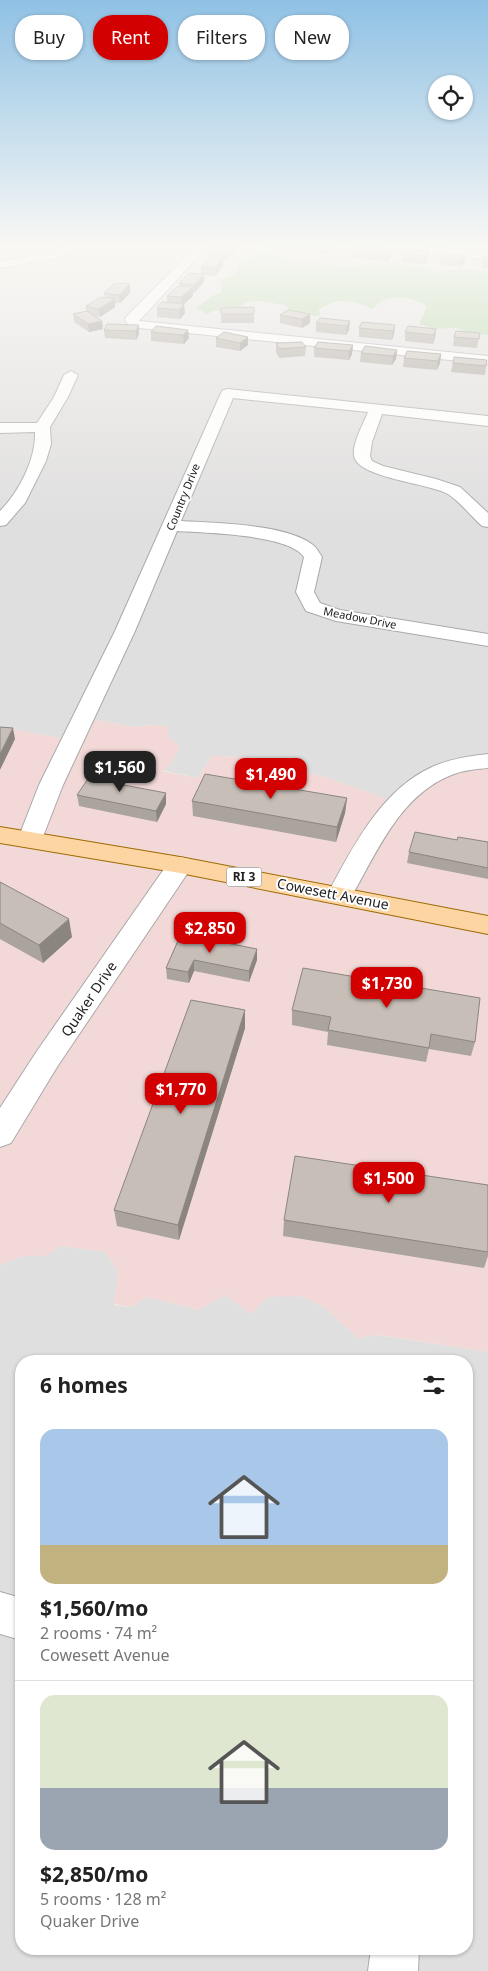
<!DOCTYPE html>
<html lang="en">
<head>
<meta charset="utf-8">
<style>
  body { margin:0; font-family:"Noto Sans",sans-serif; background:#f2f2f2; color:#222; height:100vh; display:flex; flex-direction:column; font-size:19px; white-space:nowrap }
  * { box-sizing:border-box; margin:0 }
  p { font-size:16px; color:#767676 }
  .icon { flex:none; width:28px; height:28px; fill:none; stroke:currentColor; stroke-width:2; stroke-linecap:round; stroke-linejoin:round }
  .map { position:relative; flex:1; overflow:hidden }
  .sheet { position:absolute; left:15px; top:1355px; width:458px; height:600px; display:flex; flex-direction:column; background:#fff; border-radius:20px; box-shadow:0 1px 4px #0004 }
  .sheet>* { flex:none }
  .top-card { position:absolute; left:15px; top:15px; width:459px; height:45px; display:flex; gap:10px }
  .tools { position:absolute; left:428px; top:75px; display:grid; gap:10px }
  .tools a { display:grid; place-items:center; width:45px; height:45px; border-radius:50%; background:#fff; box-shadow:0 1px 4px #0004; font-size:25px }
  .price { position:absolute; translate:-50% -42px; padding:0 11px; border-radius:10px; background:#d30002; color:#fff; font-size:16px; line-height:32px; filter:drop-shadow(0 1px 2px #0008) }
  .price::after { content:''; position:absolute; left:50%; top:30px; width:15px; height:11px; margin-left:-8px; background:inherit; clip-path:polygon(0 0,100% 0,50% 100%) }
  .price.active { background:#222; color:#fff }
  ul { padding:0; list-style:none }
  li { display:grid; align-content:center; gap:10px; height:265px; padding:0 25px }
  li+li { border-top:1px solid #e0e0e0 }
  li span { display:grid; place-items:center; height:155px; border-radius:15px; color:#555 }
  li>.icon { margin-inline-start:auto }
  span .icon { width:90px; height:90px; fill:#fffc; stroke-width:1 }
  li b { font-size:21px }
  h2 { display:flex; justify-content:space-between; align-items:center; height:60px; padding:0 25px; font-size:21px }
  .chip { padding:0 18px; border-radius:20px; background:#fff; box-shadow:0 1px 4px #0004; font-size:18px; line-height:45px }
  .chip.active { background:#d30002; color:#fff }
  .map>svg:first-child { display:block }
</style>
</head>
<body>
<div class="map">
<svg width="488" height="1971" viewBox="0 0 488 1971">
  <rect width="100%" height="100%" fill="#f2efe8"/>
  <path fill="#e0dfdf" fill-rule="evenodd" d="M0 246H488V272L471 269 434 271 426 268 395 263 339 267 330 264 294 262 276 257 246 262 238 265V270L222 292 213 295 200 307 206 315 213 311 232 310 248 302 258 301 285 305 315 316 327 304 345 301H357L372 309 380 301 395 298 422 302 428 306 420 324 434 329 455 328 472 333 488 335V760L392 801 325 777 249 757 212 756 198 778 161 770 169 738 154 725 134 727 85 718 71 740 0 727Z
    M61 1246 105 1252 118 1271 114 1305 131 1307 147 1297 199 1310 224 1294 300 1296 324 1307 358 1338 379 1335 488 1352V1971H0V1265L23 1256H46ZM21 1361H466V1949H21Z"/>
  <path fill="#f2d9d8" d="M85 718 134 727 154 725 167 726 169 738 180 746 172 763 162 771 198 778 212 756 249 757 325 777 393 801 416 785 488 760V1352L380 1335 358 1338 324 1307 300 1296 268 1297 251 1314 224 1295 199 1310 147 1297 131 1307 114 1304 118 1271 105 1252 61 1246 46 1256H23L0 1265V727L71 740Z"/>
  <path fill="#add19d" d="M257 249 294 262 330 264 339 267 395 263 426 268 434 271 471 269 488 272V335L472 333 455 328 434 329 419 324 427 306C418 299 394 295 382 301 378 303 376 306 372 309 354 300 336 297 319 310L321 315 315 316 291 311 285 305 258 301 248 302 232 310 213 311 206 315 203 311 195 309 213 295 222 292 221 280C229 277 237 275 238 265L246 262Z"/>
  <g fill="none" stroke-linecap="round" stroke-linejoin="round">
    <g stroke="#a9a9a9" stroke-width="2">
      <path id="street" d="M64 246H79L55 258 0 268V262L48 253Z
        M196 246H208L139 321 488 356V364L130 327 125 320 126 317Z
        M371 246H418L488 253V259L376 249Z
        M71 371 78 375 68 397 50 427 51 444 46 461 25 503 6 525 0 526V511C19 492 36 459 35 432L0 433V423H37L54 397 64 375Z
        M228 389 488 416V426L382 414 372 442 370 456 372 461 383 466 436 479 460 487 488 513V527L482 526C471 516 460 502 448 494 428 483 358 478 354 456 352 443 363 425 368 412L233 398 181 521C215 523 287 524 313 545 317 548 319 553 322 557L314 592 320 603 340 610 488 634V646L336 621 306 611 296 592 304 557C289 534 204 533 177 531L135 631 63 785 42 839 39 845 30 847 21 845 18 839 39 785 115 631 221 393 223 390Z
        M488 754V768C477 769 465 770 454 774 399 794 376 855 349 901L340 904 331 901 327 895C352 848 381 790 432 767 449 759 469 756 488 754Z
        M180 857 189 859 192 865 189 871 57 1067 11 1143 0 1147V1108L37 1051 171 859Z
        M0 1592 21 1598V1640L0 1634Z
        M371 1949H419L418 1971H368Z"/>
    </g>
    <g stroke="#9f6900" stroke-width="2">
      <path id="primary" d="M0 827 180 857 488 916V934L180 873 0 843Z"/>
    </g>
    <use href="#street" fill="#fff" fill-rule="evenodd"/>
    <use href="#primary" fill="#fdd5a2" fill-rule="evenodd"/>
  </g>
  <path fill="#aba39d" d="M266 246H296V247V246H299L296 251 266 248Z
    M305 246H330V250L326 254 304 252Z
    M392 249 391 257 388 261 351 258 352 250Z
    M209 251 234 252 225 261 223 260V266L215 276 204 275V282L194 293H193V296L183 304 185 313 180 319 157 317V308L167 303V296L180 286 179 283 201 274V267L209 257Z
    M429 251 428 259 424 264 401 262 402 254Z
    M465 255 464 263 461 267 440 265 441 257Z
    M488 256V269L481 268 482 260Z
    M130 284V293L120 303H115V307L100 317 95 316 102 321 103 329 89 332 74 322 73 314 86 311V306L105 297 104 293Z
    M221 308 254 314V323H221Z
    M288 310 310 323 302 328 280 323V315Z
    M350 321 349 330 346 335 316 332V323Z
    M139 325V334L136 340 105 338 104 330Z
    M395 325 394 334 392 340 359 337V328Z
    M436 329 435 337 433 344 405 341V332Z
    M188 330 189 338 184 344 151 341V332Z
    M480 333 477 348 453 346 454 337Z
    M248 337V345L240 351 216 347V338Z
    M276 343 306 347 305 356 279 358 276 352Z
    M353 345 352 354 349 360 314 357V348Z
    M397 350 396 359 392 365 360 362 361 353Z
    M441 354 440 363 437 370 403 367 404 358Z
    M487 360 485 375 451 372 453 363Z
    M116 777 117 784 166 804 157 822 79 806 77 795Z
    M347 798 345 813 336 842 193 816 192 801Z
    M457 840 488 842V879L407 863 409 852Z
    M0 882 72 937 43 963 0 939Z
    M181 934 257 960 249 982 194 971 189 983 167 979 166 968Z
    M245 1010V1028L179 1240 117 1226 114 1210Z
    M292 1010 475 1042 471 1056 429 1049 426 1062 327 1045 328 1032 292 1025Z
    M488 1185V1256L484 1268 283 1236 284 1220Z"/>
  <path fill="#8b8580" d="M232 246H234V252L225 261V253Z
    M296 246H299L296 251Z
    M327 246H330V250L326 254Z
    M392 249 391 257 388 261V253Z
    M429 251 428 259 424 264 425 256Z
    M465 255 464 263 461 267 462 259Z
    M223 258V266L215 276V268Z
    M204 274V282L194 293V285Z
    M130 284V293L120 303 119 295Z
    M193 287V296L182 306 181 297Z
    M115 299V307L100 317 99 309Z
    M184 304 185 313 180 319 179 310Z
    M310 314V323L302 328V319Z
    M102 321 103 329 89 332 88 324Z
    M350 321 349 330 346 335 347 326Z
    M139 325V334L136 340V331Z
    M395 325 394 334 392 340 393 331Z
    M436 329 435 337 433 344 434 335Z
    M188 330 189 338 184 344 183 335Z
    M248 337V345L240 351V343Z
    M353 345 352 354 349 360V351Z
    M397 350 396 359 392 365 393 356Z
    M441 354 440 363 437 370 438 361Z
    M13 728 15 739 0 770V754Z
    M116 777 117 788 113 783Z
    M166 793V804L157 822 156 811Z
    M347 798 345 813 336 842 337 827Z
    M69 919 72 937 43 963 39 945Z
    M257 949V960L249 982V971Z
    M194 960V971L189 983 188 972Z
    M245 1010V1028L179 1240 178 1225Z"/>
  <path fill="#c7beb7" stroke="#8b8580" d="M214 246H232L225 253 209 251Z
    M354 246H366L392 249 388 253 352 250Z
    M405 249 429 251 425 256 402 254Z
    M444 253 465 255 462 259 441 257Z
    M484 256H488V260H482Z
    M209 257 223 258 215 268 201 267Z
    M189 273 204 274 194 285 179 283Z
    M115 283 130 284 119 295 104 293Z
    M178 286 193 287 181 297 167 296Z
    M101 297 115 299 99 309 86 306Z
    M162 302 184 304 179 310 157 308Z
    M254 307V314H221V308Z
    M288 310 310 314 302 319 280 315Z
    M87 311 102 321 88 324 73 314Z
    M320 318 350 321 347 326 316 323Z
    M362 322 395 325 393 331 359 328Z
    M107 324 139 325 136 331 104 330Z
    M156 326 188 330 183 335 151 332Z
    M408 326 436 329 434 335 405 332Z
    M456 331 480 333 479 339 454 337Z
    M224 332 248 337 240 343 216 338Z
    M302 342 306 347 279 349 276 343Z
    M318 342 353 345 349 351 314 348Z
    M365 346 397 350 393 356 361 353Z
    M407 351 441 354 438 361 404 358Z
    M454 357 487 360 486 366 453 363Z
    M0 727 13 728 0 754Z
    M92 773 116 777 113 783 166 793 156 811 77 795Z
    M205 774 347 798 337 827 192 801Z
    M415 832 457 840 458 837 488 842V868L409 852Z
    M0 882 69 919 39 945 0 923Z
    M181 934 257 949 249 971 194 960 188 972 166 968Z
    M303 968 480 998 475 1042 431 1034 429 1048 328 1030 331 1017 292 1010Z
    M191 1000 245 1010 178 1225 114 1210Z
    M295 1156 488 1185V1252L284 1220Z"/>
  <linearGradient id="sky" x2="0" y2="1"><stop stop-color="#8fc1e4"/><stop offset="0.47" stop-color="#f9f8f5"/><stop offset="1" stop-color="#f9f8f5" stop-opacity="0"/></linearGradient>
  <rect width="488" height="522" fill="url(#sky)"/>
  <g text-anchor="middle" stroke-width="4" stroke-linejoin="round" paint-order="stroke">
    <g font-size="11" fill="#222" stroke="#fff">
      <text transform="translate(183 497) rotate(-68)" y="4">Country Drive</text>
      <text transform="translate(360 618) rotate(11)" y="4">Meadow Drive</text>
    </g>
    <rect fill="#fff" stroke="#646464" stroke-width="1" x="226.5" y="867.5" width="35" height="19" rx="4"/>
    <g font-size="12" font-weight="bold" fill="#222">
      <text x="244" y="881">RI 3</text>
    </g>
    <g font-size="14" fill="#222" stroke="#fff">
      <text transform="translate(333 894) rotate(11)" y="5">Cowesett Avenue</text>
      <text transform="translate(89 999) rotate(-56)" y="5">Quaker Drive</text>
    </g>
  </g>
</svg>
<div class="tools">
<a><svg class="icon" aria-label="locate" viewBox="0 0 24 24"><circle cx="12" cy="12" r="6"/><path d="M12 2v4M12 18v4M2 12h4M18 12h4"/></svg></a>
</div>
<b class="price active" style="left:120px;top:793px">$1,560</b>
<b class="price" style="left:271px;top:800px">$1,490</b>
<b class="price" style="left:210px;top:954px">$2,850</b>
<b class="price" style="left:387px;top:1009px">$1,730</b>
<b class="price" style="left:181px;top:1115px">$1,770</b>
<b class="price" style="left:389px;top:1204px">$1,500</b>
<div class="top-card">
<a class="chip">Buy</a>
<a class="chip active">Rent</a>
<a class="chip">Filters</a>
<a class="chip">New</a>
</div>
<section class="sheet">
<h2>6 homes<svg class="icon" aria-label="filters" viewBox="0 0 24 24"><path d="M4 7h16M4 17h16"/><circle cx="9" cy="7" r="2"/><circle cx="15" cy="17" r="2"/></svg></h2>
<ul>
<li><span style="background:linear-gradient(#a9c7e8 75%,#c2b280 0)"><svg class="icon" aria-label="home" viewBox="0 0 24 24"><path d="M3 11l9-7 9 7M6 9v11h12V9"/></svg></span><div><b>$1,560/mo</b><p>2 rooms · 74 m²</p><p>Cowesett Avenue</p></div></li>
<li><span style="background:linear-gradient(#dfe7d0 60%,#9aa5b1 0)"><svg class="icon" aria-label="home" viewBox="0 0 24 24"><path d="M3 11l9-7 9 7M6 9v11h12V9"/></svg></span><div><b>$2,850/mo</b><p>5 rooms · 128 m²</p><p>Quaker Drive</p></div></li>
</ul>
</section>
</div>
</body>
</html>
